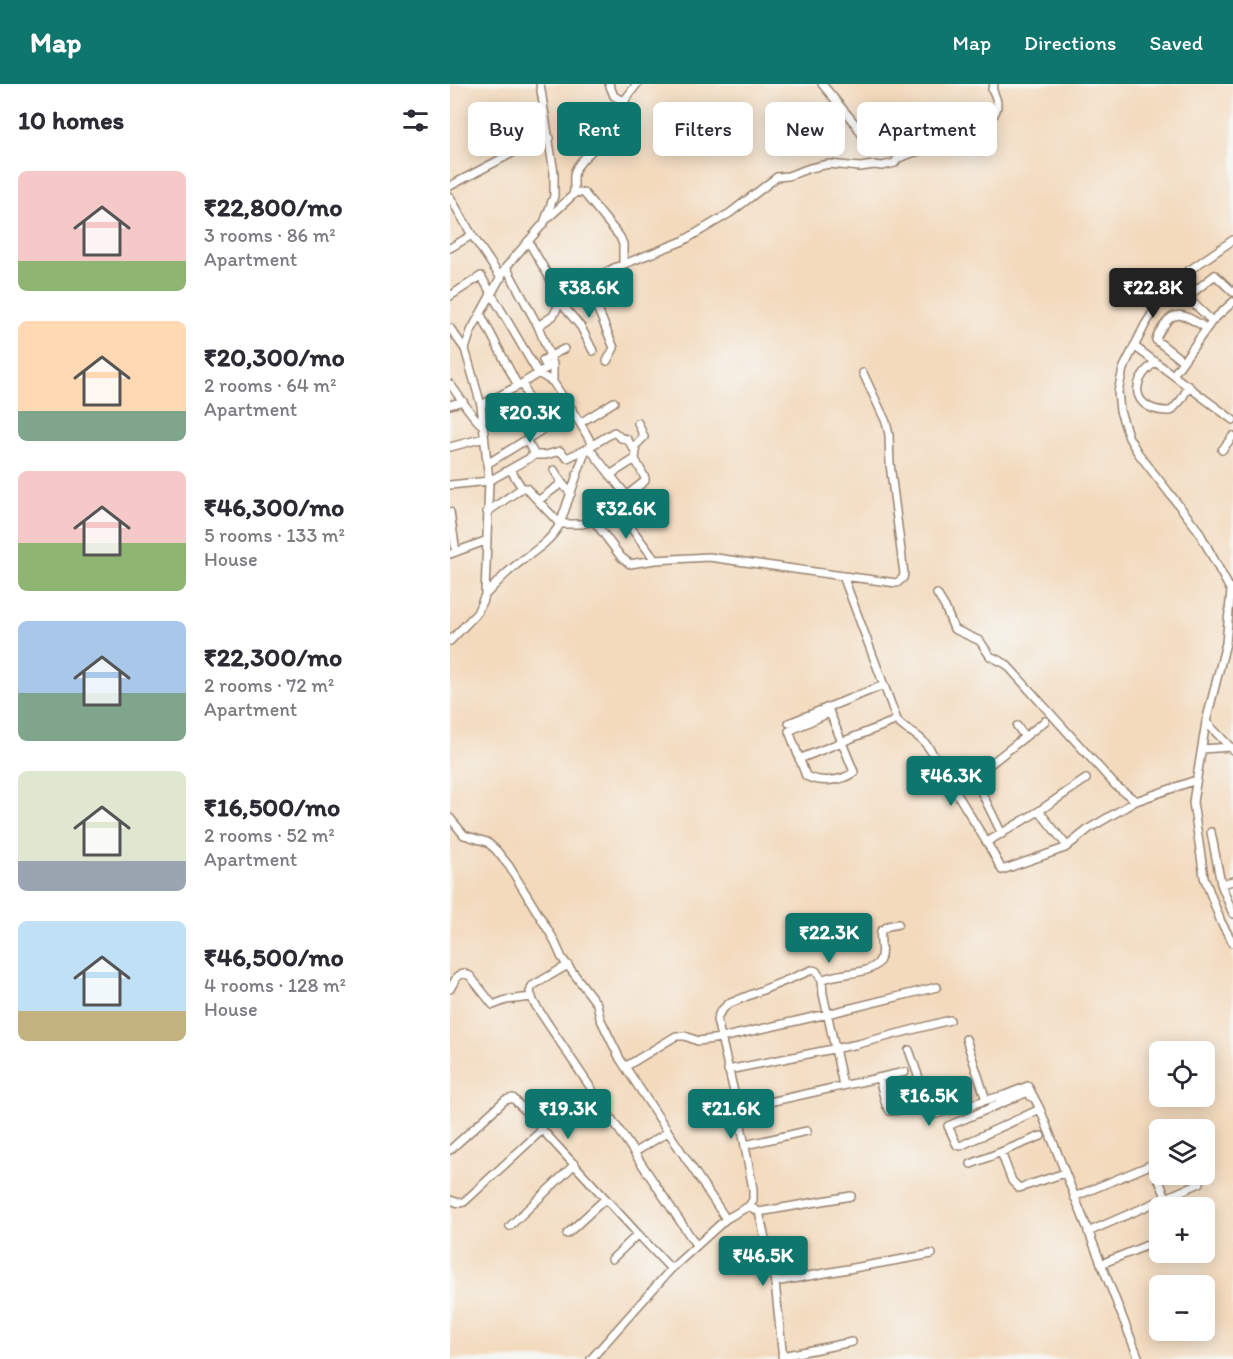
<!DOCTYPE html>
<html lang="en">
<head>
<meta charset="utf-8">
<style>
  body { margin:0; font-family:Itim,sans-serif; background:#f7f7f7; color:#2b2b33; height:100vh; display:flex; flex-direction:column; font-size:22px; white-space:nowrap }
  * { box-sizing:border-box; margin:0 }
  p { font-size:20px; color:#7c7c81 }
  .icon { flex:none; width:33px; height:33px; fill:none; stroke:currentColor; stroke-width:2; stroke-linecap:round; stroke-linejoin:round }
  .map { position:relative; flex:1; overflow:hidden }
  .details { display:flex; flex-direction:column; background:#fff; width:450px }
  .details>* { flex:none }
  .hud { position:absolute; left:18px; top:18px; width:570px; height:54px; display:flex; gap:12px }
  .tools { position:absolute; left:699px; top:957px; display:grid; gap:12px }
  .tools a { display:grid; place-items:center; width:66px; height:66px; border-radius:9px; background:#fff; box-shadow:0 3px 15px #0003; font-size:30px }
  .price { position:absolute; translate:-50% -51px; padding:0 14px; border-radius:6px; background:#0f766e; color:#fff; font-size:20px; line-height:39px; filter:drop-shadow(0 2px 3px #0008) }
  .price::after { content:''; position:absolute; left:50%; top:36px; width:18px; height:14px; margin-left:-9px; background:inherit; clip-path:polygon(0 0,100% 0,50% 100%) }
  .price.active { background:#222; color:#fff }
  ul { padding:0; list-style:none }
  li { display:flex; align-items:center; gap:18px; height:150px; padding:0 18px }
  li span { display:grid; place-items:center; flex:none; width:168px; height:120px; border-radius:9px; color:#555 }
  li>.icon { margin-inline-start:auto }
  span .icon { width:72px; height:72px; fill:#fffc; stroke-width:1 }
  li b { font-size:26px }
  h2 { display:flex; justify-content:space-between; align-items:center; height:72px; padding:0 18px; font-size:26px }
  .pill { padding:0 21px; border-radius:9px; background:#fff; box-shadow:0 3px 15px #0003; font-size:21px; line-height:54px }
  .pill.active { background:#0f766e; color:#fff }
  header { display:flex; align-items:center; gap:36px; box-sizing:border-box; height:84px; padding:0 30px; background:#0f766e; color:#fff }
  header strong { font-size:28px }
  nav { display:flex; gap:33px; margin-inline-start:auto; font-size:21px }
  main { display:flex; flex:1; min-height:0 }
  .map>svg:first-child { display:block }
</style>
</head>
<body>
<header>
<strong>Map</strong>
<nav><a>Map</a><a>Directions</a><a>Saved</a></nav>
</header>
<main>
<section class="details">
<h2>10 homes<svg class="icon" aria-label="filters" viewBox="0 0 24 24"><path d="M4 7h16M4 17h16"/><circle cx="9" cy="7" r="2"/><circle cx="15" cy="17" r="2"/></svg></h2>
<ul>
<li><span style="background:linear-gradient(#f6c9c9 75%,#8fb573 0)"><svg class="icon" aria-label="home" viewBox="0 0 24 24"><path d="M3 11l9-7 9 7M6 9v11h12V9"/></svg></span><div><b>₹22,800/mo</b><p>3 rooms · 86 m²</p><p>Apartment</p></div></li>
<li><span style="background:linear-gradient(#ffd9b3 75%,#7fa58c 0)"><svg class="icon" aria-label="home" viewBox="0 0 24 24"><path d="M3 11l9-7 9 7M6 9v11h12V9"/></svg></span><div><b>₹20,300/mo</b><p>2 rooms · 64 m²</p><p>Apartment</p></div></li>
<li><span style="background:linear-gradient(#f6c9c9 60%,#8fb573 0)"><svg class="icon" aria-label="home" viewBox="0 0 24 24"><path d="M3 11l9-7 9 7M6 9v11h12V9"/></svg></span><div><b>₹46,300/mo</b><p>5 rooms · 133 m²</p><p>House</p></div></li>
<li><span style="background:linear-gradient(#a9c7e8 60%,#7fa58c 0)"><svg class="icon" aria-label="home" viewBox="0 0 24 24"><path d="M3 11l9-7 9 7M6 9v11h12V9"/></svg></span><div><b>₹22,300/mo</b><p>2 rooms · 72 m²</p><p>Apartment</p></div></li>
<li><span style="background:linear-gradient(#dfe7d0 75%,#9aa5b1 0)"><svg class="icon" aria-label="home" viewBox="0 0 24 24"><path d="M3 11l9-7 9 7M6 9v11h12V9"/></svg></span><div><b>₹16,500/mo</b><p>2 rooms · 52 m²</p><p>Apartment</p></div></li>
<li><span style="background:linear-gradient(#bfe0f5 75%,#c2b280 0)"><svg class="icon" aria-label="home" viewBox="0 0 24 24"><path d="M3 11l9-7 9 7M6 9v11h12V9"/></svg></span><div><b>₹46,500/mo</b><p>4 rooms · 128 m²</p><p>House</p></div></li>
</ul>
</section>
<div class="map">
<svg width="783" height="1275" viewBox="0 0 783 1275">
  <rect width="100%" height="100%" fill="#f6f6f2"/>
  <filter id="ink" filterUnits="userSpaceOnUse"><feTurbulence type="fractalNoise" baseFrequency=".0167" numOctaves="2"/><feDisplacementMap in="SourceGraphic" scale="12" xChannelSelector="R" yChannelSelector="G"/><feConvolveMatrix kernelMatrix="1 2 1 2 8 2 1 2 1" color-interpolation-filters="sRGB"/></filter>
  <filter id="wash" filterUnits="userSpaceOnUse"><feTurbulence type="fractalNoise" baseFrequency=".008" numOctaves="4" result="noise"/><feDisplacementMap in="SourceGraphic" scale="24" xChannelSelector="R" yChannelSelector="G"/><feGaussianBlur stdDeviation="1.35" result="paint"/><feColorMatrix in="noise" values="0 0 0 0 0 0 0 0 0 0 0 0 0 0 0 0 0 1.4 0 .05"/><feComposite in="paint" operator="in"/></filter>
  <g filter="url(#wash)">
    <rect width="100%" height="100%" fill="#f3dabd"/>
  </g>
  <g filter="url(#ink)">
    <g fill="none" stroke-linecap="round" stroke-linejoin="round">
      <g stroke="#97826e" stroke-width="10">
        <path id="street" d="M372 0 406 41 419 62 425 66 433 68 457 69
          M174 17 187 0
          M0 102 68 66 100 54
          M124 108 134 109 170 153 173 160V180
          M0 113 22 151 51 194
          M96 136 123 111C126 102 121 91 127 83 143 58 172 54 176 20L174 17 164 12 159 0
          M783 156 728 194 714 211 695 241 673 285 668 308 670 327 679 354 688 369 748 446 781 507 776 559 756 638 743 718 754 793 771 838 783 859
          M78 157 112 215
          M0 164 22 151
          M138 196 144 216 164 264 157 277
          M0 212 31 192 88 289 103 298
          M110 218 131 243 143 267
          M31 231 68 302
          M762 237 741 217V210L765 191 783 208
          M88 242 103 232 112 215 125 204 164 184 233 157 280 129 327 93 338 92 360 84 379 80 410 83 424 81 432 82 445 79 447 75C467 64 550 50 547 19 547 15 544 9 542 5L544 0
          M0 244 15 265
          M684 262 783 336
          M733 277 706 256C707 250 711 245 715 240 727 222 742 236 756 244
          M706 278C676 299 684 328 721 327L731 316 739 302
          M103 280V298L130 339 142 360
          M97 284 93 276 114 265
          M724 290 762 237 783 218
          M0 300C11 314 19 330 32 341L81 327
          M0 321 13 317
          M31 321 68 302 103 280 88 242 56 183
          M130 339 164 318
          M90 347 122 325
          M76 356 85 371
          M0 363 34 354
          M139 364 177 412
          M183 364 194 353 188 339
          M772 366 783 352
          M37 380 90 347 81 327 73 299
          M60 385 72 404
          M104 386 112 399
          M160 391 185 375
          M0 401 39 397 85 371H96L110 367 117 374 136 365
          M89 416 112 399 121 410
          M165 422 205 476
          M0 428 6 468
          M144 437 171 473 180 480 205 476 259 473 393 492 447 636C452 645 460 646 467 652 473 656 477 661 481 667L540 764 552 786 615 764 640 744 686 717
          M0 470 35 457
          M393 492 447 499 453 494 454 490 440 380 439 351 436 338 413 289
          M487 510 495 523 504 545 530 557 540 572 556 580 665 701 686 717 746 696
          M35 511C42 504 50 495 58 488 76 471 98 462 110 440L136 365 164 348 171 354 177 355 186 368 185 375 195 394V397L144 437 132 440H110L76 404H72L37 428
          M0 557 27 529 35 511 39 397 31 321 15 265 21 247 56 183 94 139 104 112V89L90 0
          M378 624 404 688C391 698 370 699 356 692L339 647 379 629
          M756 638 783 666
          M339 639 434 601
          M567 642 575 653
          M752 665 781 663
          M349 675 447 636
          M589 727 617 762
          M0 734 14 751 37 758 46 766 59 782 103 854 112 874 147 920 150 934 170 975 276 1135
          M761 748 771 800 783 830
          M552 750 524 693 595 637
          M537 758 589 727 636 695
          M771 800 783 797
          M118 881 82 902 80 908 84 919 246 1161
          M0 905 7 893 13 889 20 892 43 921 56 916 82 913
          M516 955 536 1016
          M459 966 482 1031 555 1011 578 1002 590 1025 689 1275
          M175 983 226 952H235L248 957 271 954 377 930 487 903
          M278 986 408 960 500 936
          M429 994 436 1021 440 1027 477 1023
          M393 1001 373 910 372 896C387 887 421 893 430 876 434 866 429 857 431 847L438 842 448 840
          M581 1013 578 1008 498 1042 507 1061 510 1062 590 1025
          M288 1025 455 988
          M295 1061 357 1047
          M0 1066 55 1016 63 1014 188 1150 162 1175
          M185 1068 218 1048
          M551 1068 562 1097 569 1104 615 1089
          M521 1080 591 1052
          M702 1080 716 1113
          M624 1113 710 1077
          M0 1116 9 1119 14 1118 91 1047
          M299 1122 309 1128 401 1112
          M309 1128 325 1198 333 1275
          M60 1142 125 1080
          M638 1148 750 1099
          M117 1150 155 1115
          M188 1150 221 1185
          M651 1180 710 1156
          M325 1198 482 1170
          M332 1272 402 1258
          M141 1275 221 1185 276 1135 299 1122 303 1116V1105L288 1025 267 936 270 928 278 920 362 886 366 887 372 896"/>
      </g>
      <use href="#street" stroke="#fff" stroke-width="7"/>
    </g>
  </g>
</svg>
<div class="tools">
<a><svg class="icon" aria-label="locate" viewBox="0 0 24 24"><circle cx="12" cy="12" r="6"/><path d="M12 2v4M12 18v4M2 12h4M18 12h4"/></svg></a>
<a><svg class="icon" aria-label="layers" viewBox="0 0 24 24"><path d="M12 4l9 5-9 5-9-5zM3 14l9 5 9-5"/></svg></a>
<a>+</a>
<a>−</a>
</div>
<b class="price" style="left:139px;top:235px">₹38.6K</b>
<b class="price active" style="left:703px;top:235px">₹22.8K</b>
<b class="price" style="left:80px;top:360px">₹20.3K</b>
<b class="price" style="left:176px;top:456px">₹32.6K</b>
<b class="price" style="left:501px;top:723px">₹46.3K</b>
<b class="price" style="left:379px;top:880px">₹22.3K</b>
<b class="price" style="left:479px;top:1043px">₹16.5K</b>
<b class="price" style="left:118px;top:1056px">₹19.3K</b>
<b class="price" style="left:281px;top:1056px">₹21.6K</b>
<b class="price" style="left:313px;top:1203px">₹46.5K</b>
<div class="hud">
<a class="pill">Buy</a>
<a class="pill active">Rent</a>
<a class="pill">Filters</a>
<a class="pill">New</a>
<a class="pill">Apartment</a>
</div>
</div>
</main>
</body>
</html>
